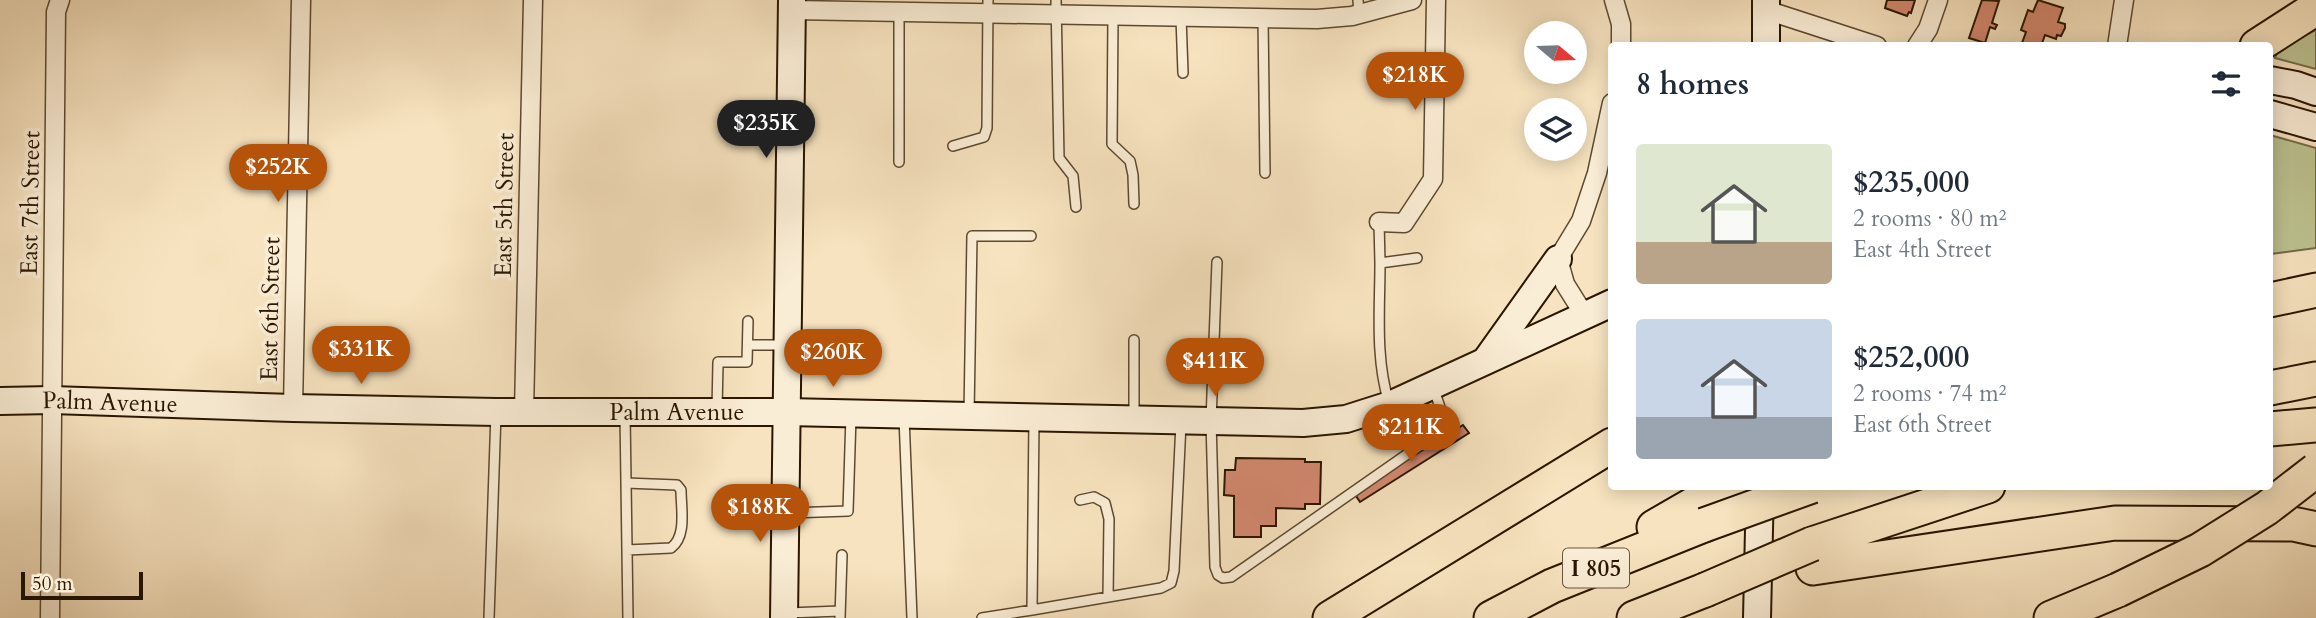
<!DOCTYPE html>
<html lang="en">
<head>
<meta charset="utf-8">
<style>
  body { margin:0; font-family:Cardo,serif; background:#f2f2f3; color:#1f2937; height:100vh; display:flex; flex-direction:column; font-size:26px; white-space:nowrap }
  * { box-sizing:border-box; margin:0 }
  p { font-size:23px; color:#747a83 }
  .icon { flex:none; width:38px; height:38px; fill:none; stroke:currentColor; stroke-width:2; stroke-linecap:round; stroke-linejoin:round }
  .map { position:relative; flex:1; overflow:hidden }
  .panel { position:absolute; left:1608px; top:42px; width:665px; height:448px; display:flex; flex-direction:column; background:#fff; border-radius:7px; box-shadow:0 4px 18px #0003 }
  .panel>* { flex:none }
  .needle { width:46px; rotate:109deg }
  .buttons { position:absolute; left:1524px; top:21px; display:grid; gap:14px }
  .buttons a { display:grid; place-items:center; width:63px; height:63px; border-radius:50%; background:#fff; box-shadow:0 4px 18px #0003; font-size:35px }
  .scale { position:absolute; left:21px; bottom:18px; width:122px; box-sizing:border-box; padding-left:7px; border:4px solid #2a1601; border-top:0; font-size:19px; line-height:24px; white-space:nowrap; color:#2a1601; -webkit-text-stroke:5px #faedd5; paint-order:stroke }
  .price { position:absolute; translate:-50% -60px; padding:0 16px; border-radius:24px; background:#b45309; color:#fff; font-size:23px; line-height:46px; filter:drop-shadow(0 2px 4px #0008) }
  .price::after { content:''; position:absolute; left:50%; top:42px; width:21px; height:16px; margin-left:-10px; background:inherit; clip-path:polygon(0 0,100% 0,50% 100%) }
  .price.current { background:#222; color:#fff }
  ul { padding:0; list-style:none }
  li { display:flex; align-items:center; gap:21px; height:175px; padding:0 28px }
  li span { display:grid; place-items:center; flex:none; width:196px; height:140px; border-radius:7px; color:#555 }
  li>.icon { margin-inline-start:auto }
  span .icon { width:84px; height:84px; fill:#fffc; stroke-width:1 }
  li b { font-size:30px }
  h2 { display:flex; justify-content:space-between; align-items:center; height:84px; padding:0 28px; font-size:30px }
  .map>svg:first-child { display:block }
</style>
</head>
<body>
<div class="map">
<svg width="2316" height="618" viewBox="0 0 2316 618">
  <rect width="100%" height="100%" fill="#f7e3bf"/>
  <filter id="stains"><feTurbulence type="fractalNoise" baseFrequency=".00286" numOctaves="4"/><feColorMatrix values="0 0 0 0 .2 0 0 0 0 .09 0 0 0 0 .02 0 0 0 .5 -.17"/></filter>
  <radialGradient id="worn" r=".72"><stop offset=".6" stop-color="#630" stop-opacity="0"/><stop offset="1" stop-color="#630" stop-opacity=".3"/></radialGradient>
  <path fill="#bdc391" stroke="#746c49" stroke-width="2" d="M2316 30V69L2275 58 2279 48Z
    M2270 135 2316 148V248L2270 254Z"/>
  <path fill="#d3886f" stroke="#2a1601" stroke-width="2" d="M1887 0H1915L1911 13 1909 12 1907 16 1885 8Z
    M1982 0 1999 1 1992 23 1997 25 1995 29 1990 27 1985 43 1969 38Z
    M2038 0 2063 8 2058 22 2065 24V28L2061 36 2057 35 2056 39 2045 35 2041 46H2028L2022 43 2026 32 2021 30 2028 10 2033 12Z
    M1463 425 1469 433 1360 502 1354 493Z
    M1236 458 1305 459V462H1321L1320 504H1305V509L1276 508V526H1261V537H1234V496L1224 495 1225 470H1235Z"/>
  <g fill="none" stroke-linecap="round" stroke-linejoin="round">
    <g stroke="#5d4930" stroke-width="12">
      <path id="lane" d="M1056 0 1059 158 1073 176 1076 207
        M1358 0 1359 14
        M899 12V162
        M1113 15 1112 144 1130 161 1133 175 1134 204
        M1181 17 1183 73
        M1263 18 1265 173
        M953 146 984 137 987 128 988 0
        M1379 222 1380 263
        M1217 262 1211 421 1215 567 1218 575 1223 578 1231 577 1439 432C1447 419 1438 402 1433 388
        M1134 340V418
        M748 345H784
        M1389 403C1375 358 1380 309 1380 263L1417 258
        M717 410 718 362H747L748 321
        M625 414 628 618
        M969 414 972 236H1031
        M904 417 912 618
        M626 483 677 485 681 490C681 509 687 536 671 548L627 550
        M1080 500 1094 497 1105 503 1109 519 1108 597
        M790 513 848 511 851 416
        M1032 610 1161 588 1171 583 1174 571 1181 423
        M788 613 840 611
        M489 618 496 413
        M840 618 842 555
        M982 618 1032 610 1034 419"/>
    </g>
    <g stroke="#5d4930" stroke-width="21">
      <path id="street" d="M1614 0 1621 24V46
        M792 10 1317 19 1352 16 1412 0
        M1766 10 1877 46
        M1917 46 1928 29 1938 0
        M2117 46 2124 0
        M1379 222 1404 223 1433 179 1436 0
        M1585 316 1565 284 1558 259 1581 221 1597 173 1612 103
        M293 408 301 0
        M524 412 533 0
        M50 618 56 12 60 0"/>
    </g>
    <g stroke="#2a1601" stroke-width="30">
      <g id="secondary">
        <path d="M1766 46V0"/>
        <path d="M2270 80 2296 85 2316 92"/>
        <path d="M2270 114 2316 127"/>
        <path d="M1486 360 1558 259"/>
        <path id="s1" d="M0 401 52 400 293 408 496 412H786L1303 423 1346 419 1390 405 1612 303"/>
        <path d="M784 618 792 0"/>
        <path d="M1757 618 1760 486"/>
      </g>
    </g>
    <g stroke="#2a1601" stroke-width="37">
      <path id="highway" d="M2257 46 2316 8
        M2270 300 2316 290
        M2270 388 2316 379
        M2270 429 2316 425
        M1654 527 1699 501 1733 486
        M1812 544 1988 486
        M1813 568 2115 523 2293 524 2316 529
        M1330 618 1612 445
        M1491 618 1552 586 1704 525
        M1634 618 1705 590
        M2051 618 2118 590"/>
    </g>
    <use href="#lane" stroke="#faedd5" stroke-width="9"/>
    <use href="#street" stroke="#faedd5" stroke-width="18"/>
    <use href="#secondary" stroke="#faedd5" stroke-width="26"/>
    <use href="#highway" stroke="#f7e3bf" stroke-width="33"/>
    <g stroke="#2a1601" stroke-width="37" stroke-linecap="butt">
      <path id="highway-bridge" d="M1704 525 1812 486
        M1705 590 1812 544
        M2118 590 2200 550 2267 508 2316 470"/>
    </g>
    <use href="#highway-bridge" stroke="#f7e3bf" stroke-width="33"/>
  </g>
  <g text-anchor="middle" stroke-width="7" stroke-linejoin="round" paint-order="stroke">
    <rect fill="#faedd5" stroke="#685641" stroke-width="2" x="1563" y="548.5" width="66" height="39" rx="5"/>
    <g font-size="23" font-weight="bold" fill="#2a1601">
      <text x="1596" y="576">I 805</text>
    </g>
    <g font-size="24" fill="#2a1601" stroke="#faedd5">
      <text transform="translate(30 203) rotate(-89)" y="8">East 7th Street</text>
      <text transform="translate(504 205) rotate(-89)" y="8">East 5th Street</text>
      <text transform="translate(270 309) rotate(-89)" y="8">East 6th Street</text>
      <text dy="8" stroke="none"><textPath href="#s1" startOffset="110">Palm Avenue</textPath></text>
      <text dy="8" stroke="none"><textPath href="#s1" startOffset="677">Palm Avenue</textPath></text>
    </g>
  </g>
  <rect width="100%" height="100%" filter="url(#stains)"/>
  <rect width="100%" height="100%" fill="url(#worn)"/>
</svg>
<div class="buttons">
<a><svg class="needle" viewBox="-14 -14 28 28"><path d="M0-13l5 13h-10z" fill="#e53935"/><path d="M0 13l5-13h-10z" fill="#747a83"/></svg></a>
<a><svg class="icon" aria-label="layers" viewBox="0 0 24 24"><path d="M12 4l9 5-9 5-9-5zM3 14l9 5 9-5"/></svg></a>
</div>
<div class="scale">50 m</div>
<b class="price" style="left:1415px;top:112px">$218K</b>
<b class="price current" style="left:766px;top:160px">$235K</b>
<b class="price" style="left:278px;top:204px">$252K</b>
<b class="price" style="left:361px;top:386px">$331K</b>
<b class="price" style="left:833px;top:389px">$260K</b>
<b class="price" style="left:1215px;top:398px">$411K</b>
<b class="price" style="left:1411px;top:464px">$211K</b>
<b class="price" style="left:760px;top:544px">$188K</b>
<section class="panel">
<h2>8 homes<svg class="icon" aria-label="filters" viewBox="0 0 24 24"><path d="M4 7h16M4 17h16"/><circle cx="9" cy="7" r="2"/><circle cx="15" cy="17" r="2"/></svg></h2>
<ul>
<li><span style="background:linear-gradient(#dfe7d0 70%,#b9a48a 0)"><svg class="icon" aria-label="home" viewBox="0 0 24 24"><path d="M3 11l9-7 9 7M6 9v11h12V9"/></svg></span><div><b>$235,000</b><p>2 rooms · 80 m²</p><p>East 4th Street</p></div></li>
<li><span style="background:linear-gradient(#c9d6e8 70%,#9aa5b1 0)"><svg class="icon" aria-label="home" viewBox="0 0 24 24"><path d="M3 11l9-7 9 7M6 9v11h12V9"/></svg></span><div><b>$252,000</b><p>2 rooms · 74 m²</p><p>East 6th Street</p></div></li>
</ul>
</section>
</div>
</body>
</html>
